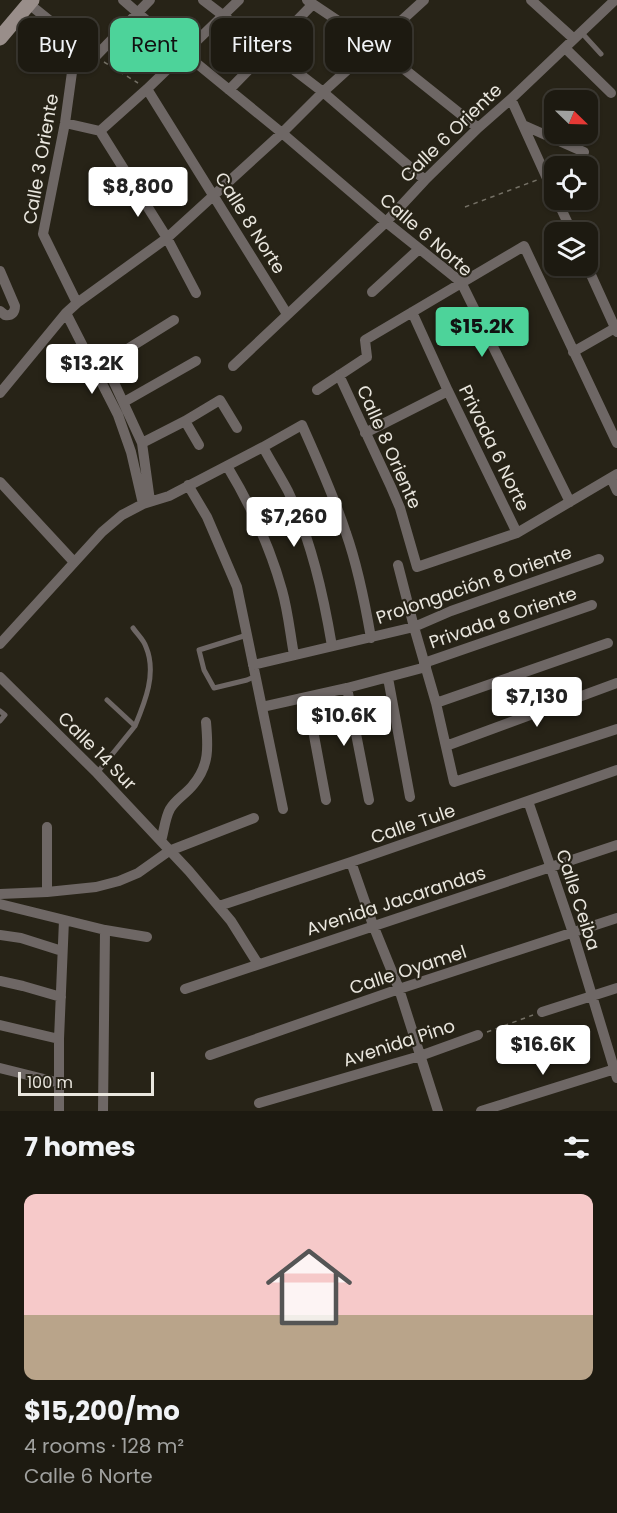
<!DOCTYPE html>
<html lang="en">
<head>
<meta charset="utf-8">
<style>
  body { margin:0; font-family:Poppins,sans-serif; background:#2a271f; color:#f1f3f6; height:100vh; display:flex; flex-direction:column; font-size:22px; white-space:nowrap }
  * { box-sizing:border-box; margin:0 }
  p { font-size:20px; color:#a0a19f }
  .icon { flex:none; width:33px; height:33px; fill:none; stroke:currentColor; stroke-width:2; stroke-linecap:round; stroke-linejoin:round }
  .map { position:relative; height:1111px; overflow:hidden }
  .side { display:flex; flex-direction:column; background:#1d1a11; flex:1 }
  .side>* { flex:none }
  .banner { position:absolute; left:18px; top:18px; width:582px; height:54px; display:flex; gap:12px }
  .needle { width:39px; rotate:113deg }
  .tools { position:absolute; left:544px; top:90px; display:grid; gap:12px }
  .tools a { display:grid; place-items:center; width:54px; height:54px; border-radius:12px; background:#1d1a11; box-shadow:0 2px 4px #0004,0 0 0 2px #3b3831; font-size:30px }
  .scale { position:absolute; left:18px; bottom:15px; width:136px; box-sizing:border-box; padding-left:6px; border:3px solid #e9e6de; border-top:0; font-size:16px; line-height:21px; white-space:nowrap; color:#e9e6de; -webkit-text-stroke:4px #272317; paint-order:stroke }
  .price { position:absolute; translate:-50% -51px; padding:0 14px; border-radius:6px; background:#fff; color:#222; font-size:20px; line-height:39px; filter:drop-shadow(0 2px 3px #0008) }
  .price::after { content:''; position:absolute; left:50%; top:36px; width:18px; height:14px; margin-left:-9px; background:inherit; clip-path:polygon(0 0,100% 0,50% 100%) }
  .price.active { background:#4dd39a; color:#111 }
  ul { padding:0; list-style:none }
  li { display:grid; align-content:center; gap:12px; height:318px; padding:0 24px }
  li+li { border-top:2px solid #3b3831 }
  li span { display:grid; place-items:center; height:186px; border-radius:12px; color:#555 }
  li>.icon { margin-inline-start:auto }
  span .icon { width:108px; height:108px; fill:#fffc; stroke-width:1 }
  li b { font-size:26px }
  h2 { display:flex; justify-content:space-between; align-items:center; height:72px; padding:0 24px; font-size:26px }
  .tag { padding:0 21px; border-radius:12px; background:#1d1a11; box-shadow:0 2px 4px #0004,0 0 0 2px #3b3831; font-size:21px; line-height:54px }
  .tag.active { background:#4dd39a; color:#111 }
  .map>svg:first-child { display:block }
</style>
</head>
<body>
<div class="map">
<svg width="617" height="1111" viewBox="0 0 617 1111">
  <rect width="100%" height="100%" fill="#272317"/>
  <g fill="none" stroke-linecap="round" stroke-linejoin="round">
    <path stroke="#747065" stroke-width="1.5" stroke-dasharray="4.5 4.5" stroke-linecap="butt" d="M104 62 138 83
      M465 207 537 180
      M487 1032 533 1015"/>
    <path stroke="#6e6765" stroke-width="5" d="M581 32 601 54
      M133 628C137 634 144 640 146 647 157 673 145 702 135 726
      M247 635 199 650 204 670 214 688 247 680 256 676
      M0 711 5 715 0 721
      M97 773 135 726 107 700"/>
    <path stroke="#6e6765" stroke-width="10" d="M123 0 184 53 282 133 386 222 461 282 570 502
      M203 0 323 92 425 180
      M307 0 374 45 478 128
      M531 0 574 39
      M29 4 95 57 150 0
      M76 43 65 123 43 234 77 303
      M565 48 611 93
      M147 89 287 314
      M229 90 313 4
      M511 99 555 196
      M65 123 100 131
      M523 125 584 152
      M100 131 147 89 239 0
      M100 131 167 238 196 293
      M557 200 572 232
      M587 266 617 332
      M0 271 15 306C15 312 12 316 5 315L0 311
      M372 292 419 249
      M412 312 448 391 517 533
      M573 352 615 328
      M233 366 386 222 425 180 478 128 511 99 615 0
      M339 375 391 487 400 508 417 567 517 533 617 474
      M317 390 367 357 365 340 524 246 617 443
      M0 393 66 313
      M124 402 196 361
      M185 421 199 445
      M365 433 448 391
      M142 443 185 421 220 400 237 428
      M263 447C271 462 280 476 288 491 311 540 323 593 332 646
      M227 466C250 504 270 547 282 590 288 611 290 633 294 655
      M611 478 617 491
      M0 482 74 562
      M188 485 207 517 237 587 283 809
      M150 501 142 443 105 363 174 320
      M143 504 131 452 118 415 66 313 77 303 167 238 282 133 323 92 424 0
      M398 565 414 627 436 703 454 782 617 729
      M0 644 102 532 122 515 143 504 169 496 263 447 302 425C318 461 334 496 346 533 358 567 365 603 371 638
      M424 663 592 605
      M253 665 414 627 451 611 599 559
      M0 677 97 773 189 871 231 921 258 964
      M388 678 410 797
      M347 688 369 800
      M307 698 326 800
      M436 703 608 643
      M262 707 347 688 426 667
      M446 746 617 683
      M528 801 573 933 617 1078
      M47 827V892
      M161 841C164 831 165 818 170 809 176 799 186 794 193 785 210 765 208 746 206 722
      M351 862 373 925 399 989 438 1111
      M0 894 47 892 96 887 119 881 138 873 169 851 254 818
      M0 904 105 930 147 937
      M219 906 351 862 617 770
      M0 935 21 938 62 951
      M0 981 23 986 61 997
      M185 989 617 845
      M542 1012 617 988
      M0 1025 59 1039
      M210 1055 399 989 617 918
      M0 1068 60 1083
      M259 1103 420 1056 478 1035
      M59 1111V1039L64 920
      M103 1111 105 930
      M481 1111 615 1069"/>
    <path stroke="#998e8a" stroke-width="15" d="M0 38 32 0"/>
  </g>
  <g text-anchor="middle" stroke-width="4.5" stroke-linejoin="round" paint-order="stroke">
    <g font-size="18" fill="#e9e6de" stroke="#272317">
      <text transform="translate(451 133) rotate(-44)" y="6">Calle 6 Oriente</text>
      <text transform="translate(41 159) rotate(-80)" y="6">Calle 3 Oriente</text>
      <text transform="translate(250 223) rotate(58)" y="6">Calle 8 Norte</text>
      <text transform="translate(426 235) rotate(41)" y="6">Calle 6 Norte</text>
      <text transform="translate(389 447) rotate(66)" y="6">Calle 8 Oriente</text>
      <text transform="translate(494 448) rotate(64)" y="6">Privada 6 Norte</text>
      <text transform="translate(474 585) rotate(-19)" y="6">Prolongación 8 Oriente</text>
      <text transform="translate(503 618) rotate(-19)" y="6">Privada 8 Oriente</text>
      <text transform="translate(97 751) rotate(45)" y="6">Calle 14 Sur</text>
      <text transform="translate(413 824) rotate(-19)" y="6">Calle Tule</text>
      <text transform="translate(578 900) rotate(72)" y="6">Calle Ceiba</text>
      <text transform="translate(396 901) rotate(-18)" y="6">Avenida Jacarandas</text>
      <text transform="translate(408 970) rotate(-18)" y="6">Calle Oyamel</text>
      <text transform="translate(399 1043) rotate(-18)" y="6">Avenida Pino</text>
    </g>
  </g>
</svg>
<div class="tools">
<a><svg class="needle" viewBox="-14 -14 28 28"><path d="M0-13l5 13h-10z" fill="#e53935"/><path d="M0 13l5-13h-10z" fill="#a0a19f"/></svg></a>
<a><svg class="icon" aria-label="locate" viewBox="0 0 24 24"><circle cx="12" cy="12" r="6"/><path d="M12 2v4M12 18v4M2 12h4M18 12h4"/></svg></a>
<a><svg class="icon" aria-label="layers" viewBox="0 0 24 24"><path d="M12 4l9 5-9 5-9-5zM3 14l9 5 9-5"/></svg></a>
</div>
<div class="scale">100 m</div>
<b class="price" style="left:138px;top:218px">$8,800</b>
<b class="price active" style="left:482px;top:358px">$15.2K</b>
<b class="price" style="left:92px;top:395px">$13.2K</b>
<b class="price" style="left:294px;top:548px">$7,260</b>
<b class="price" style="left:537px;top:728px">$7,130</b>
<b class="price" style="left:344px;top:747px">$10.6K</b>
<b class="price" style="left:543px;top:1076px">$16.6K</b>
<div class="banner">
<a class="tag">Buy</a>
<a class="tag active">Rent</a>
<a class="tag">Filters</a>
<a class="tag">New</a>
</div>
</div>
<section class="side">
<h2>7 homes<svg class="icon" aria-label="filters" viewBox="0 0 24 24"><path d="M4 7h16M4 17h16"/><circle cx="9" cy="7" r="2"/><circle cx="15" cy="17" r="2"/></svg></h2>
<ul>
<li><span style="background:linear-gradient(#f6c9c9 65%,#b9a48a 0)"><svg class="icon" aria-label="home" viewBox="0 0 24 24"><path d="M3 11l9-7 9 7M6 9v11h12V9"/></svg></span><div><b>$15,200/mo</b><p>4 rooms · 128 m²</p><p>Calle 6 Norte</p></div></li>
</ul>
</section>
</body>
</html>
